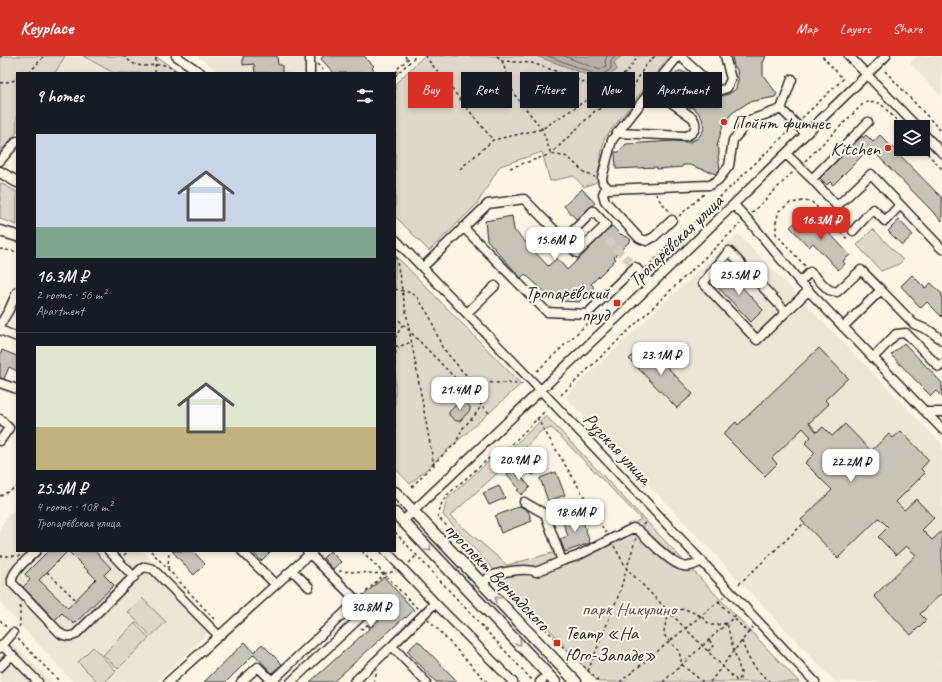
<!DOCTYPE html>
<html lang="en">
<head>
<meta charset="utf-8">
<style>
  body { margin:0; font-family:Caveat,sans-serif; background:#242831; color:#f1f3f6; height:100vh; display:flex; flex-direction:column; font-size:15px; white-space:nowrap }
  * { box-sizing:border-box; margin:0 }
  p { font-size:13px; color:#9ea1a6 }
  .icon { flex:none; width:22px; height:22px; fill:none; stroke:currentColor; stroke-width:2; stroke-linecap:round; stroke-linejoin:round }
  .map { position:relative; flex:1; overflow:hidden }
  .panel { position:absolute; left:16px; top:16px; width:380px; height:480px; display:flex; flex-direction:column; background:#171b24; border-radius:0px; box-shadow:0 2px 6px #0003 }
  .panel>* { flex:none }
  .top-card { position:absolute; left:408px; top:16px; width:380px; height:36px; display:flex; gap:8px }
  .buttons { position:absolute; left:894px; top:64px; display:grid; gap:8px }
  .buttons a { display:grid; place-items:center; width:36px; height:36px; border-radius:0px; background:#171b24; box-shadow:0 2px 6px #0003; font-size:20px }
  .price { position:absolute; translate:-50% -34px; padding:0 9px; border-radius:8px; background:#fff; color:#222; font-size:13px; line-height:26px; filter:drop-shadow(0 1px 2px #0008) }
  .price::after { content:''; position:absolute; left:50%; top:24px; width:12px; height:9px; margin-left:-6px; background:inherit; clip-path:polygon(0 0,100% 0,50% 100%) }
  .price.on { background:#d93025; color:#fff }
  ul { padding:0; list-style:none }
  li { display:grid; align-content:center; gap:8px; height:212px; padding:0 20px }
  li+li { border-top:1px solid #363941 }
  li span { display:grid; place-items:center; height:124px; border-radius:0px; color:#555 }
  li>.icon { margin-inline-start:auto }
  span .icon { width:72px; height:72px; fill:#fffc; stroke-width:1 }
  li b { font-size:17px }
  h2 { display:flex; justify-content:space-between; align-items:center; height:48px; padding:0 20px; font-size:17px }
  .chip { padding:0 14px; border-radius:0px; background:#171b24; box-shadow:0 2px 6px #0003; font-size:14px; line-height:36px }
  .chip.on { background:#d93025; color:#fff }
  header { display:flex; align-items:center; gap:24px; box-sizing:border-box; height:56px; padding:0 20px; background:#d93025; color:#fff }
  header strong { font-size:19px }
  nav { display:flex; gap:22px; margin-inline-start:auto; font-size:14px }
  .map>svg:first-child { display:block }
</style>
</head>
<body>
<header>
<strong>Keyplace</strong>
<nav><a>Map</a><a>Layers</a><a>Share</a></nav>
</header>
<div class="map">
<svg width="942" height="626" viewBox="0 0 942 626">
  <rect width="100%" height="100%" fill="#fcf5e5"/>
  <filter id="ink" filterUnits="userSpaceOnUse"><feTurbulence type="fractalNoise" baseFrequency=".025" numOctaves="2"/><feDisplacementMap in="SourceGraphic" scale="8" xChannelSelector="R" yChannelSelector="G"/><feConvolveMatrix kernelMatrix="1 2 1 2 8 2 1 2 1" color-interpolation-filters="sRGB"/></filter>
  <g filter="url(#ink)">
    <path fill="#ece6d7" d="M65 0H83L114 17H55Z
      M196 0H304V17H221Z
      M917 0H942V41L910 7Z
      M738 178 942 388V626H835L565 340Z
      M17 452V495H143L214 571 156 626H73L3 550 0 544V472L9 458Z
      M11 586 52 626H0V598Z"/>
    <path fill="#ded8ca" stroke="#84827a" fill-rule="evenodd" d="M0 0H65L55 17H17V76L0 96Z
      M83 0H155L181 17H114Z
      M424 0H670L604 83 597 126 584 131 574 120 550 125 542 96 500 110 477 148 429 195 395 160V28Z
      M0 127 17 136V169L0 163Z
      M873 173 903 204 899 208 881 215 857 189Z
      M395 199 521 328 410 428 395 412Z
      M546 360 799 626H598L443 459 447 443 492 402 505 398ZM552 372 641 463 613 479H607L604 483 569 501 560 495 507 509 450 460 523 394 541 375Z
      M142 542 166 566 151 580 128 556Z
      M135 567 149 582 118 613 103 599Z
      M93 591 116 615 105 626H98L78 606Z"/>
    <path fill="#b4b0a5" stroke="#7d7b74" d="M536 0H622L614 6 617 14 601 25 564 10Z"/>
    <g fill="none" stroke-linecap="round" stroke-linejoin="round">
      <path stroke="#62605c" stroke-width="1" d="M548 0 600 20 611 13V4L615 0
        M564 0 600 14 606 10 605 5 607 0"/>
    </g>
    <path fill="#c8c3b7" stroke="#2b2b2b" d="M243 0H277L278 9H282V17H255L254 8 243 9Z
      M323 0H364L374 10 372 12 376 17H334L321 3Z
      M732 0H766L763 7V19L777 38 775 41 749 46 732 57 723 69 717 90 719 93V98L718 100 720 113 716 118 690 109H683L682 111 657 113V111L616 113 615 96H619L626 88 674 85 685 86H690L698 82 703 75 704 71 702 62 697 55 692 51 690 52 670 37 671 36 668 33 667 30 671 25 668 22 671 17 675 19 678 15H681L685 17 686 16 706 31V33L712 38 721 40 729 38 736 33 738 24 737 13 734 11Z
      M866 79 873 86 880 79 942 142V165L870 92 833 129 830 126 827 129 820 122 862 80 863 82Z
      M582 133 595 147 577 164 564 150Z
      M800 158 812 171 818 165 850 199 843 205 845 208 838 214 813 187 809 191 790 171 797 165 795 163Z
      M512 160 514 174 548 210 557 202 567 214 612 170 621 179 622 178 625 181 626 180 631 184 614 201 616 203 591 228 594 231 579 246 560 245V242L547 238 525 218 521 222 487 184 485 165Z
      M899 164 913 179 902 189 888 175Z
      M727 215 763 254 751 266 714 227Z
      M912 219 925 232 931 227 942 238V261L927 246 921 252 901 230Z
      M904 287 942 327V341L936 335 931 340 891 299Z
      M645 288 693 338 677 352 629 303Z
      M819 292 848 322 825 344 829 348 809 367 817 376 823 371 832 380 845 368 871 395 889 378 893 382 901 375 929 404 921 413 925 417 896 446 904 454 916 443 934 462 922 474 932 484 942 475V537L920 558 926 564 911 579 874 540 916 499 906 490 896 499 878 481 888 471 879 462 838 502 801 464 832 434 805 407 815 397 805 387 811 381 803 372 772 402 777 408 765 420 723 378 736 366 738 369Z
      M2 294 17 300V315L9 311 4 323 0 322V300Z
      M463 344 470 351V354L460 365H456L449 359V356L460 345Z
      M528 395 542 402 534 419 514 411 518 402Z
      M514 412 530 431 521 439 517 434 519 433 507 418Z
      M556 416 565 439 548 445 540 422Z
      M499 430 505 442 489 449 483 437Z
      M520 450 528 455 532 465 501 477 495 460Z
      M580 457 590 487 565 496 560 483 568 480 562 464Z
      M48 495H68L39 524 68 552 96 523 68 495H95L111 512 104 519 114 529 74 568 62 557 55 564 23 531 30 524 25 518Z
      M172 495H193L205 508 194 519Z
      M252 495H271L261 505Z
      M330 495 341 506 333 513 323 502Z
      M384 521 414 554 406 562 405 561 333 626H310L381 562 362 541Z
      M418 585 458 626H436L407 595Z
      M245 586 254 596 262 588 282 608 272 617 254 598 226 626H204Z"/>
    <g fill="none" stroke-linecap="round" stroke-linejoin="round">
      <path stroke="#d2cdc0" stroke-width="8" stroke-dasharray="8 4" stroke-linecap="butt" d="M599 175 635 211"/>
      <g stroke="#2b2b2b" stroke-width="11">
        <path id="minor" d="M176 0 201 17
          M310 0V17
          M678 0 612 84 602 122 603 127 609 133 710 129 718 124 729 110 733 84 750 64 781 53
          M680 0 715 32 721 34 727 32 731 23 725 0
          M849 0 917 71
          M792 23 781 53 806 78
          M868 66 812 123 837 150 871 118 942 193
          M617 77 686 80C695 77 698 70 693 62L652 33
          M923 77 942 97
          M786 98 812 123
          M0 105 17 85
          M606 131 603 138 605 145 639 182 646 185 654 181 672 164
          M734 149 750 166 800 226 942 373
          M463 171 547 256 587 258 635 211 652 228
          M853 175 873 153 885 165 900 149
          M395 183 553 347 815 626
          M423 211 488 148 524 143 577 197 606 169 593 155 564 184
          M800 226 810 216 829 234 837 236 861 214 881 234 843 271
          M881 234 914 268 930 275 942 284
          M786 256 729 195 703 227 757 284 808 235
          M467 257 495 230
          M0 269 9 254 17 236
          M0 274 17 281
          M873 302 896 278 906 277 939 311 942 308
          M0 327 17 333
          M926 356H942
          M0 363 9 372 0 385
          M403 465 625 254 886 0
          M36 495C28 503 10 516 12 527L60 577C65 581 69 581 75 579L141 513 145 511 153 513 218 579
          M109 495 134 521
          M242 495 275 528
          M386 495 435 547 513 626
          M562 505 577 500 633 472 638 474C649 484 670 507 683 510 690 512 696 508 702 505
          M292 514 309 531
          M482 528C484 526 487 523 489 521 499 516 527 511 536 516L562 505 545 458 524 446
          M2 589 38 626
          M392 590 426 626
          M0 592 13 577
          M0 611 12 599
          M168 626 313 495
          M241 626 258 611 272 625
          M273 626 272 625 357 545
          M291 626 365 557 357 545 307 495
          M354 626 392 590 435 547
          M540 626 548 619"/>
      </g>
      <g stroke="#2b2b2b" stroke-width="13">
        <path id="major" d="M0 116 17 126
          M0 175 17 180
          M395 436 576 626
          M395 457 555 626"/>
      </g>
      <path stroke="#2b2b2b" stroke-width="1.5" stroke-dasharray="3 3" stroke-linecap="butt" d="M123 0C128 3 132 8 137 9 150 13 168 2 176 17
        M405 0 407 3
        M425 0 493 84
        M497 0 502 5 532 7 561 17 602 34 626 17 638 0
        M0 1 2 0
        M502 5 514 38 542 73 551 98 568 101 586 118 595 121
        M317 8 326 17
        M885 15 942 76
        M29 17 44 0
        M155 17 156 0
        M398 17 396 14 411 0
        M395 20 416 0
        M0 27 12 25 17 23
        M802 62 843 23 822 0
        M923 93 942 113
        M805 105 865 46 880 47 903 71
        M510 112 551 98 595 55 606 50 621 45 631 35 645 10 655 0
        M460 113 493 84 542 73 602 34
        M656 138 657 141 671 157
        M752 157 793 116
        M679 160 705 137
        M0 193 17 196
        M395 195 434 410
        M805 210 776 178V166L779 155 790 147 803 145 812 146 846 182 848 180
        M646 212 791 73
        M395 233 412 237 418 242 430 261 442 291 463 316 475 326 480 336 481 350 475 359 462 373 456 387 433 408 411 432
        M395 260 490 358
        M395 282 403 268
        M395 290H400L412 286
        M395 298 399 291
        M537 315 590 265
        M460 328 475 326 523 328
        M561 339 740 168
        M537 362 606 477
        M0 440 17 431
        M643 469 647 464
        M395 476 532 624
        M614 490 627 513 738 626
        M151 495 216 565
        M362 495 384 518 363 539
        M124 499 129 495
        M0 500H20
        M409 507 416 500
        M168 513 169 495
        M488 513 438 461 441 449 446 440 495 397 505 395 545 355
        M339 515 384 518 418 553
        M47 516 76 544
        M384 518 396 515
        M499 525 568 596 574 600 599 626
        M739 528 803 468
        M428 563 487 626
        M0 564 7 572
        M368 569 371 572
        M19 571 20 569V547
        M361 572 362 573 370 567 373 570
        M748 577 753 571
        M18 583 60 626
        M742 585C748 605 755 613 770 626
        M708 595 714 590 709 584
        M588 615 619 538 636 482
        M374 626 377 614
        M620 626 724 541
        M663 626 737 558
        M703 626 682 609 679 595 670 586 665 580 664 576 666 565 672 558 678 554 685 553 701 560 710 569H716L727 567 731 585 741 617 739 626
        M710 626 748 577 719 546"/>
      <use href="#minor" stroke="#fcf5e5" stroke-width="8"/>
      <use href="#major" stroke="#fcf5e5" stroke-width="10"/>
    </g>
    <defs><path id="oneway-chevron" d="M-2-3.5L2.5 0L-2 3.5" fill="none" stroke-width="1.6" stroke-linecap="round" stroke-linejoin="round"/></defs>
    <g stroke="#949088">
      <use href="#oneway-chevron" transform="translate(429 493) rotate(47)"/>
      <use href="#oneway-chevron" transform="translate(497 543) rotate(-134)"/>
      <use href="#oneway-chevron" transform="translate(519 587) rotate(47)"/>
    </g>
  </g>
  <g fill="#c8321e" stroke="#fcf5e5" stroke-width="1.5">
    <circle cx="724" cy="66" r="4"/>
    <circle cx="888" cy="92" r="4"/>
    <rect x="613" y="243" width="8" height="8" rx="2"/>
    <rect x="553" y="583" width="8" height="8" rx="2"/>
  </g>
  <g text-anchor="middle" stroke-width="4" stroke-linejoin="round" paint-order="stroke">
    <g font-size="19" fill="#2b2b2b" stroke="#fcf5e5" text-anchor="start">
      <text x="732" y="73">Пойнт фитнес</text>
      <text x="880" y="99" text-anchor="end">Kitchen</text>
      <text x="609" y="243" text-anchor="end">Тропарёвский<tspan x="609" dy="22">пруд</tspan></text>
      <text x="565" y="583">Театр «На<tspan x="565" dy="22">Юго-Западе»</tspan></text>
    </g>
    <g font-size="19" fill="#2b2b2b" stroke="#fcf5e5">
      <text transform="translate(675 184) rotate(-44)" y="7">Тропарёвская улица</text>
      <text transform="translate(618 392) rotate(47)" y="7">Рузская улица</text>
      <text transform="translate(498 520) rotate(46)" y="7">проспект Вернадского</text>
    </g>
    <g font-size="19" fill="#585653" stroke="#fcf5e5">
      <text x="629" y="559">парк Никулино</text>
    </g>
  </g>
</svg>
<div class="buttons">
<a><svg class="icon" aria-label="layers" viewBox="0 0 24 24"><path d="M12 4l9 5-9 5-9-5zM3 14l9 5 9-5"/></svg></a>
</div>
<b class="price on" style="left:821px;top:185px">16.3M ₽</b>
<b class="price" style="left:555px;top:205px">15.6M ₽</b>
<b class="price" style="left:739px;top:240px">25.5M ₽</b>
<b class="price" style="left:661px;top:320px">23.1M ₽</b>
<b class="price" style="left:460px;top:355px">21.4M ₽</b>
<b class="price" style="left:519px;top:425px">20.9M ₽</b>
<b class="price" style="left:851px;top:427px">22.2M ₽</b>
<b class="price" style="left:575px;top:477px">18.6M ₽</b>
<b class="price" style="left:371px;top:572px">30.8M ₽</b>
<div class="top-card">
<a class="chip on">Buy</a>
<a class="chip">Rent</a>
<a class="chip">Filters</a>
<a class="chip">New</a>
<a class="chip">Apartment</a>
</div>
<section class="panel">
<h2>9 homes<svg class="icon" aria-label="filters" viewBox="0 0 24 24"><path d="M4 7h16M4 17h16"/><circle cx="9" cy="7" r="2"/><circle cx="15" cy="17" r="2"/></svg></h2>
<ul>
<li><span style="background:linear-gradient(#c9d6e8 75%,#7fa58c 0)"><svg class="icon" aria-label="home" viewBox="0 0 24 24"><path d="M3 11l9-7 9 7M6 9v11h12V9"/></svg></span><div><b>16.3M ₽</b><p>2 rooms · 56 m²</p><p>Apartment</p></div></li>
<li><span style="background:linear-gradient(#dfe7d0 65%,#c2b280 0)"><svg class="icon" aria-label="home" viewBox="0 0 24 24"><path d="M3 11l9-7 9 7M6 9v11h12V9"/></svg></span><div><b>25.5M ₽</b><p>4 rooms · 108 m²</p><p>Тропарёвская улица</p></div></li>
</ul>
</section>
</div>
</body>
</html>
